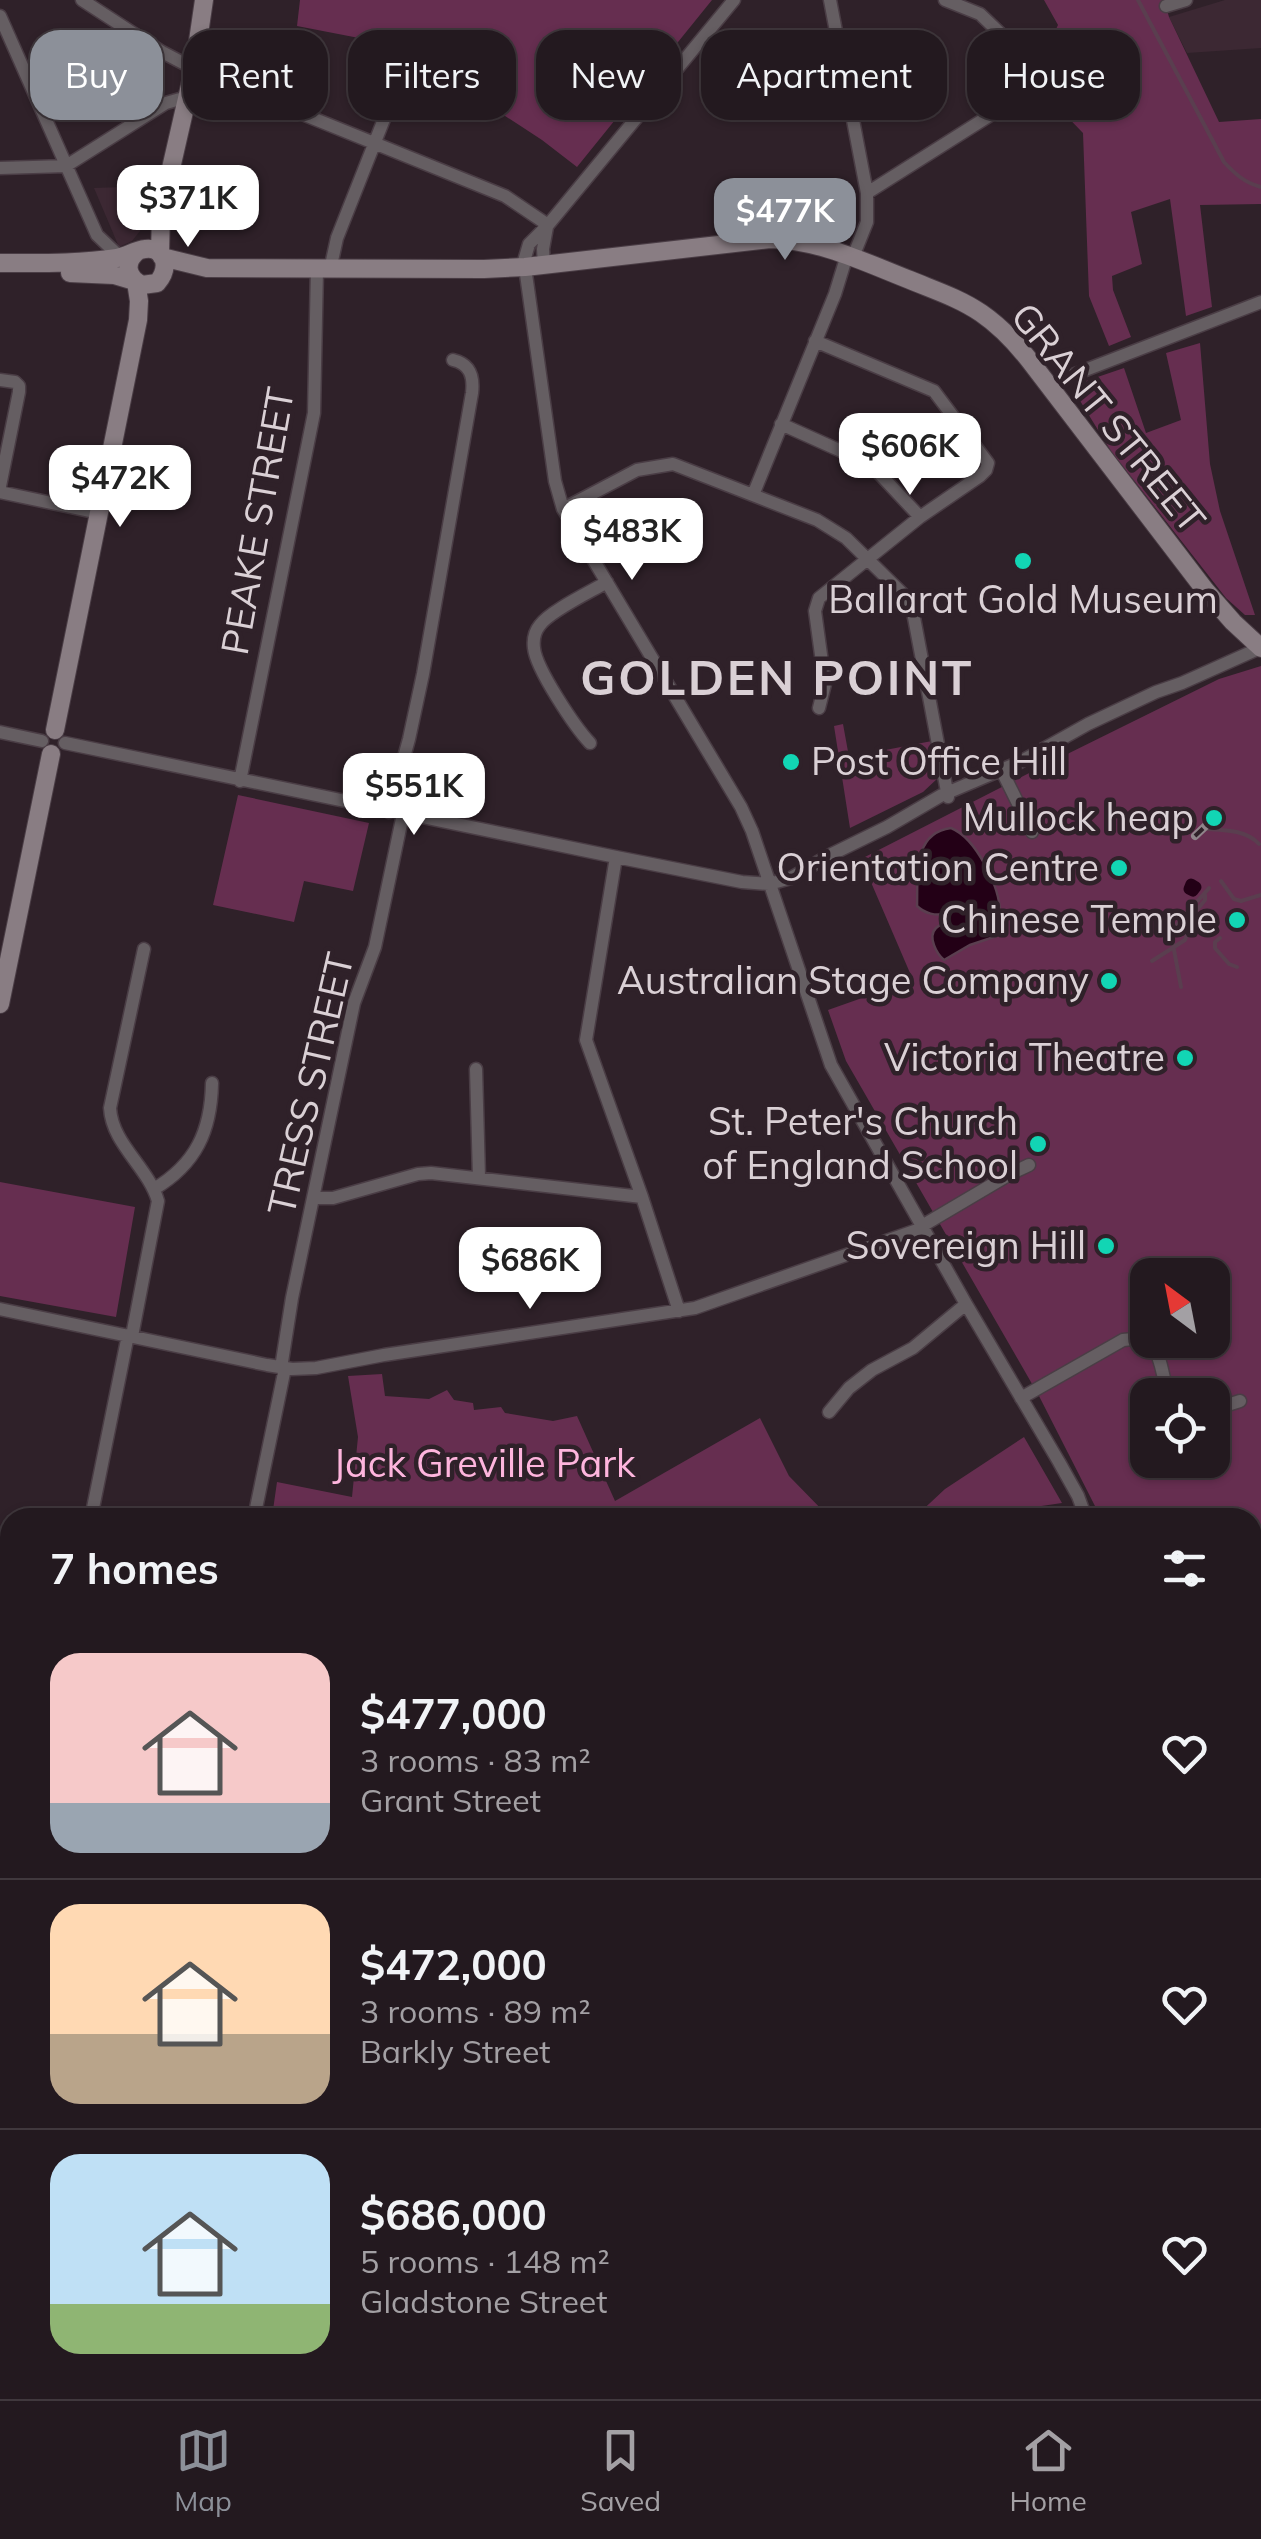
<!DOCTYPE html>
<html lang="en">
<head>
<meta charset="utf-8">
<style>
  body { margin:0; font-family:Mulish,sans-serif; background:#2f262c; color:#f1f3f6; height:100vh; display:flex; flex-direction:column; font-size:38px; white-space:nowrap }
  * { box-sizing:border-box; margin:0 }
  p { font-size:32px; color:#a3a0a4 }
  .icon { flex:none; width:55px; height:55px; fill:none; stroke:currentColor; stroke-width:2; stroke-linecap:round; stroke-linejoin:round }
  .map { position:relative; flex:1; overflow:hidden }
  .details { position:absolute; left:0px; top:1508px; width:1262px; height:892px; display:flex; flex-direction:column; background:#23191f; border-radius:30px 30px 0 0; box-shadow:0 2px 8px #0004,0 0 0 2px #40383d }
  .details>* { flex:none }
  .hud { position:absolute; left:30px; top:30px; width:1202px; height:90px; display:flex; gap:20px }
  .needle { width:65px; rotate:328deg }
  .tools { position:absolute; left:1130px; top:1258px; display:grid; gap:20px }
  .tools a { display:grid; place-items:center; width:100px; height:100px; border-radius:20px; background:#23191f; box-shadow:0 2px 8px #0004,0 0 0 2px #40383d; font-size:50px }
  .price { position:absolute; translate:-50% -85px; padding:0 22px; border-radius:20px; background:#fff; color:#222; font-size:32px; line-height:65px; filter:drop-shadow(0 2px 5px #0008) }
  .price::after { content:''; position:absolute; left:50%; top:60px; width:30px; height:22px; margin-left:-15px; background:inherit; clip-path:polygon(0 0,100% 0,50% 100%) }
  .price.current { background:#8c9099; color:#fff }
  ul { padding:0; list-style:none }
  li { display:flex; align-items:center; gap:30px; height:250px; padding:0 50px }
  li+li { border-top:2px solid #40383d }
  li span { display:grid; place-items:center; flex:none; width:280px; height:200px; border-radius:30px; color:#555 }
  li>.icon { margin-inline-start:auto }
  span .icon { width:120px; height:120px; fill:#fffc; stroke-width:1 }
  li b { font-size:42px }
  h2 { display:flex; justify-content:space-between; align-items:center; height:120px; padding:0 50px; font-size:42px }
  .pill { padding:0 35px; border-radius:30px; background:#23191f; box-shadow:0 2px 8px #0004,0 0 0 2px #40383d; font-size:35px; line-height:90px }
  .pill.current { background:#8c9099; color:#fff }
  .tab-bar { display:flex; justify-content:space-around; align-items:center; height:140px; border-top:2px solid #40383d; background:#23191f; font-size:28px; color:#a3a0a4 }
  .tab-bar a { display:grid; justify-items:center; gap:5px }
  .tab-bar .current { color:#8c9099 }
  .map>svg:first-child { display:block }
</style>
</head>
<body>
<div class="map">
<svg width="1261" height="2399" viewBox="0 0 1261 2399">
  <rect width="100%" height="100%" fill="#2f2129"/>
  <path fill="#3c2833" d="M1225 0H1261V48L1187 53 1169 17Z
    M151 186 140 231 132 241 119 247 94 188Z"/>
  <path fill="#662e50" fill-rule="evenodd" d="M300 0H712L577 167 542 140 496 110 488 84 421 69 426 51 297 26Z
    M1044 0H1164L1169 17 1219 122 1261 119V204L1200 205 1212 307 1186 316 1170 199 1131 212 1142 264 1112 276 1113 290 1131 337 1109 346 1089 296 1083 133 1048 97 1069 83 1042 58 1058 25Z
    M1200 343 1210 464 1220 511 1255 615H1245L1226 598 1111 451 1074 391V385L1124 368 1146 433 1181 420 1166 353Z
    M1261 666V1777L1252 1775V1518L1098 1517 1096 1508 1039 1396 846 1061 828 1010 913 980 861 859 1039 768 1219 679ZM1148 1275H1212V1340H1148ZM1148 1395H1212V1460H1148Z
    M843 724 849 757 932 741 938 778 923 792 850 828 834 726Z
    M238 795 369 823 353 891 304 881 294 922 213 905Z
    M0 1182 135 1207 116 1317 0 1296Z
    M382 1374 385 1396 429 1399 447 1390 454 1400 473 1403 474 1410 501 1407 505 1413 553 1421 577 1416 615 1501 760 1418 789 1476 829 1517 458 1518 454 1510 450 1517 308 1518 273 1510 277 1482 352 1497 358 1437 348 1376Z
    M1024 1437 1062 1503 968 1517H915L945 1489Z
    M1261 1884V2148L1252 2129V1903Z"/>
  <path fill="#230016" stroke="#5a3e4f" stroke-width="2.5" d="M951 828C976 838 1000 887 1000 913L992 918 997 936 970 945 944 960C937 954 927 937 936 928 939 925 944 924 948 921L949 915 947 913C936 917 924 913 917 906 918 877 912 833 951 828Z"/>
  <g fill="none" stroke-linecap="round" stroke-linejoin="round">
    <path stroke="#5a3e4f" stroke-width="4" d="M1138 0 1224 162C1235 174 1245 183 1261 187
      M1207 829C1225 830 1246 830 1259 844
      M1221 881 1234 899 1241 901 1261 895
      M1220 938 1215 942V948L1229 964 1237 967
      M1152 961 1185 940 1193 915 1205 900V895
      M1181 987 1171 934C1182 915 1196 904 1209 888"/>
    <path stroke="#230016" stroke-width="11" d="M1191 884 1196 887 1193 891 1189 889Z"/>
    <g stroke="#4a3d45" stroke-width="15">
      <path id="street" d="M82 0 162 52 206 75 505 196 548 225
        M830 0 867 193V222L853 257
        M945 0 980 14 1028 60
        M1166 6 1186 0
        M0 16 97 235 120 257
        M0 168 66 166 166 103 187 97
        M867 193 1019 97
        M544 265 543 249 547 227
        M525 267 555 481 563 509 741 807 752 831 831 1065 966 1304 1059 1462 1078 1496 1086 1518
        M522 268 529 244 548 225 734 0
        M330 270 337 238 407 61
        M815 341 934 391 988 463 986 470 980 476 920 517 819 598 815 611 825 684 819 708
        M0 380 15 382 19 386V392L0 486
        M1049 387 1070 376 1261 302
        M781 424 850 455 876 470 920 517
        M0 492 99 513
        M753 495 835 294 847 255
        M563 509 637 470 673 464 817 520 846 538 906 597 912 607 948 797
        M0 732 42 741
        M65 743 616 857 742 882 769 884 791 878 828 856 887 827 942 795 1020 762 1088 724 1156 692 1182 683 1260 648
        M590 743C575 727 536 669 534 648 533 640 535 631 540 625 550 611 590 592 607 582
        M1003 773 1032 832
        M240 781 314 413 317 269
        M389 812 409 739 423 674 472 393C474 376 470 364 453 360
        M616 857 586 1040 642 1197 679 1311
        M476 1069 479 1177
        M154 1189C196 1164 211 1131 212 1083
        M314 1198H333L418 1174 431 1173 642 1197
        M922 1226 1010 1174 1029 1165
        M0 1309 267 1365 292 1369 316 1368 384 1355 695 1308 923 1228
        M132 1336 158 1201C148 1167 112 1144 110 1108L144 949
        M281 1368 292 1298 354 1003 375 947 403 814
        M1021 1398 1123 1340C1165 1333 1158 1369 1169 1395
        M1212 1410 1240 1401
        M829 1412 849 1388 872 1370 913 1348 966 1304
        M91 1518 128 1335
        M254 1518 285 1368
        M0 1789 10 1792
        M0 1958 10 1920
        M0 2272 10 2276
        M188 2390V2399
        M1142 2390 1146 2399
        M6 2398 10 2385
        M529 2399 550 2390"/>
    </g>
    <g stroke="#4a3d45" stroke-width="20">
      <path id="secondary" d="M160 254 161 212 194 68 204 0
        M162 257 207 268 484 269 525 267 770 239C820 240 864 262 910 280 934 290 959 298 981 313 1000 326 1016 343 1030 361L1205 590 1233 622 1261 648
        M0 263C39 263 78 264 117 258 129 256 143 245 155 250 169 257 166 273 157 283L142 285C126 277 124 262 138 251
        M70 273 114 275 134 281
        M55 730 138 320 139 301 136 282
        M0 1004 51 754
        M1252 2277 1261 2275
        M894 2399 918 2390"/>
    </g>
    <use href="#street" stroke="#655e62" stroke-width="12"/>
    <use href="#secondary" stroke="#897d83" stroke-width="18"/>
    <g stroke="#8f848a" stroke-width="8">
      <path id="rail" d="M1195 836 1213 819"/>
    </g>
    <use href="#rail" stroke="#2f2129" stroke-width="4" stroke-dasharray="11" stroke-linecap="butt"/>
  </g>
  <g fill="#12d5b4" stroke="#2f2129" stroke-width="4">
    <circle cx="1023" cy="561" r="10"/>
    <circle cx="791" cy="762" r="10"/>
    <circle cx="1214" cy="818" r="10"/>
    <circle cx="1119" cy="868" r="10"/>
    <circle cx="1237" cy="920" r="10"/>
    <circle cx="1109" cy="981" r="10"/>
    <circle cx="1185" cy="1058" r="10"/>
    <circle cx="1038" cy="1144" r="10"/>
    <circle cx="1106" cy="1246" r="10"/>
  </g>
  <g text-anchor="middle" stroke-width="9" stroke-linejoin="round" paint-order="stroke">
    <g font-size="38" fill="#dad0d5" stroke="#2f2129">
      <text transform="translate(1108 418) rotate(51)" y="13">GRANT STREET</text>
      <text transform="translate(258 521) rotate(-80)" y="13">PEAKE STREET</text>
      <text transform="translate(311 1084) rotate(-77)" y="13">TRESS STREET</text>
    </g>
    <g font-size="38" fill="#dad0d5" stroke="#2f2129" text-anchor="end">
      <text x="1023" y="613" text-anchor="middle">Ballarat Gold Museum</text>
      <text x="811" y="775" text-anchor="start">Post Office Hill</text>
      <text x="1194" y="831">Mullock heap</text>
      <text x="1099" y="881">Orientation Centre</text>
      <text x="1217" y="933">Chinese Temple</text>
      <text x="1089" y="994">Australian Stage Company</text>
      <text x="1165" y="1071">Victoria Theatre</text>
      <text x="1018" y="1135">St. Peter's Church<tspan x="1018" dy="44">of England School</tspan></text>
      <text x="1086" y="1259">Sovereign Hill</text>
    </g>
    <g font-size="38" fill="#feb5dd" stroke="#2f2129">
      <text x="484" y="1477">Jack Greville Park</text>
    </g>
    <g font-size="48" font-weight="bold" letter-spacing="2.5" fill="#dad0d5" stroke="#2f2129">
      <text x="777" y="695">GOLDEN POINT</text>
    </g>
  </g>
</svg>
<div class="tools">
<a><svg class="needle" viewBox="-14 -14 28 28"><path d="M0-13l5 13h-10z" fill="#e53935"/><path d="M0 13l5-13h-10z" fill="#a3a0a4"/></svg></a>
<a><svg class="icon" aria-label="locate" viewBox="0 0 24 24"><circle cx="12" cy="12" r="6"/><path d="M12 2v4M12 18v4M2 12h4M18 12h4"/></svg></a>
</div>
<b class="price" style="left:188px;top:250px">$371K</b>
<b class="price current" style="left:785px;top:263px">$477K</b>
<b class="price" style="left:910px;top:498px">$606K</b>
<b class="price" style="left:120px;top:530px">$472K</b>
<b class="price" style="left:632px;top:583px">$483K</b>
<b class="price" style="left:414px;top:838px">$551K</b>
<b class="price" style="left:530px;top:1312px">$686K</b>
<div class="hud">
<a class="pill current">Buy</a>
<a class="pill">Rent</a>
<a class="pill">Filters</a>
<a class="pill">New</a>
<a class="pill">Apartment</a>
<a class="pill">House</a>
</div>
<section class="details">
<h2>7 homes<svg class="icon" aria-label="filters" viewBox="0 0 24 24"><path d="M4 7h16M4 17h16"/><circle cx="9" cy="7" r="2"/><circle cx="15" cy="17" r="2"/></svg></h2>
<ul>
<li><span style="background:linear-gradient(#f6c9c9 75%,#9aa5b1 0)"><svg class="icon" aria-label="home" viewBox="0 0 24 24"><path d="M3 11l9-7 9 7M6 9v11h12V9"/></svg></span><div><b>$477,000</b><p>3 rooms · 83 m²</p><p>Grant Street</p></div><svg class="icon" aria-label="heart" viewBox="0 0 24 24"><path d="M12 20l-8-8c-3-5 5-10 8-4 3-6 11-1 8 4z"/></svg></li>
<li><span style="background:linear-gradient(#ffd9b3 65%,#b9a48a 0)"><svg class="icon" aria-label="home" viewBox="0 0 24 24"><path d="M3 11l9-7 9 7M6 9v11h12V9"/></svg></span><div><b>$472,000</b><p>3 rooms · 89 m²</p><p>Barkly Street</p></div><svg class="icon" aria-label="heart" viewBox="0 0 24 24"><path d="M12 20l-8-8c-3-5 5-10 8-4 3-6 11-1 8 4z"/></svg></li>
<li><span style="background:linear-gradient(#bfe0f5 75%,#8fb573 0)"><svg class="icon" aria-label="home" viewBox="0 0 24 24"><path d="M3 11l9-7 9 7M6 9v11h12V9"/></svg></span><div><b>$686,000</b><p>5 rooms · 148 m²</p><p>Gladstone Street</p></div><svg class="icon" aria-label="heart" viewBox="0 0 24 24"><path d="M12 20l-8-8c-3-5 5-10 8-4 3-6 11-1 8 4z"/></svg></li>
</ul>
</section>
</div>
<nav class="tab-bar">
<a class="current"><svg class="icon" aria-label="map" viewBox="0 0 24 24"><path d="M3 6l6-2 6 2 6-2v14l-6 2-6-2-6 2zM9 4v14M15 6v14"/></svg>Map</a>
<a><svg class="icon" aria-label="saved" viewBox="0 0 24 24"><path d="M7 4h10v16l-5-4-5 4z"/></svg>Saved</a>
<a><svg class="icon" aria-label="home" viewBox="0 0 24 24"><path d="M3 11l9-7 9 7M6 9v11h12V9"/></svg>Home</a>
</nav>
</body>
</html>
